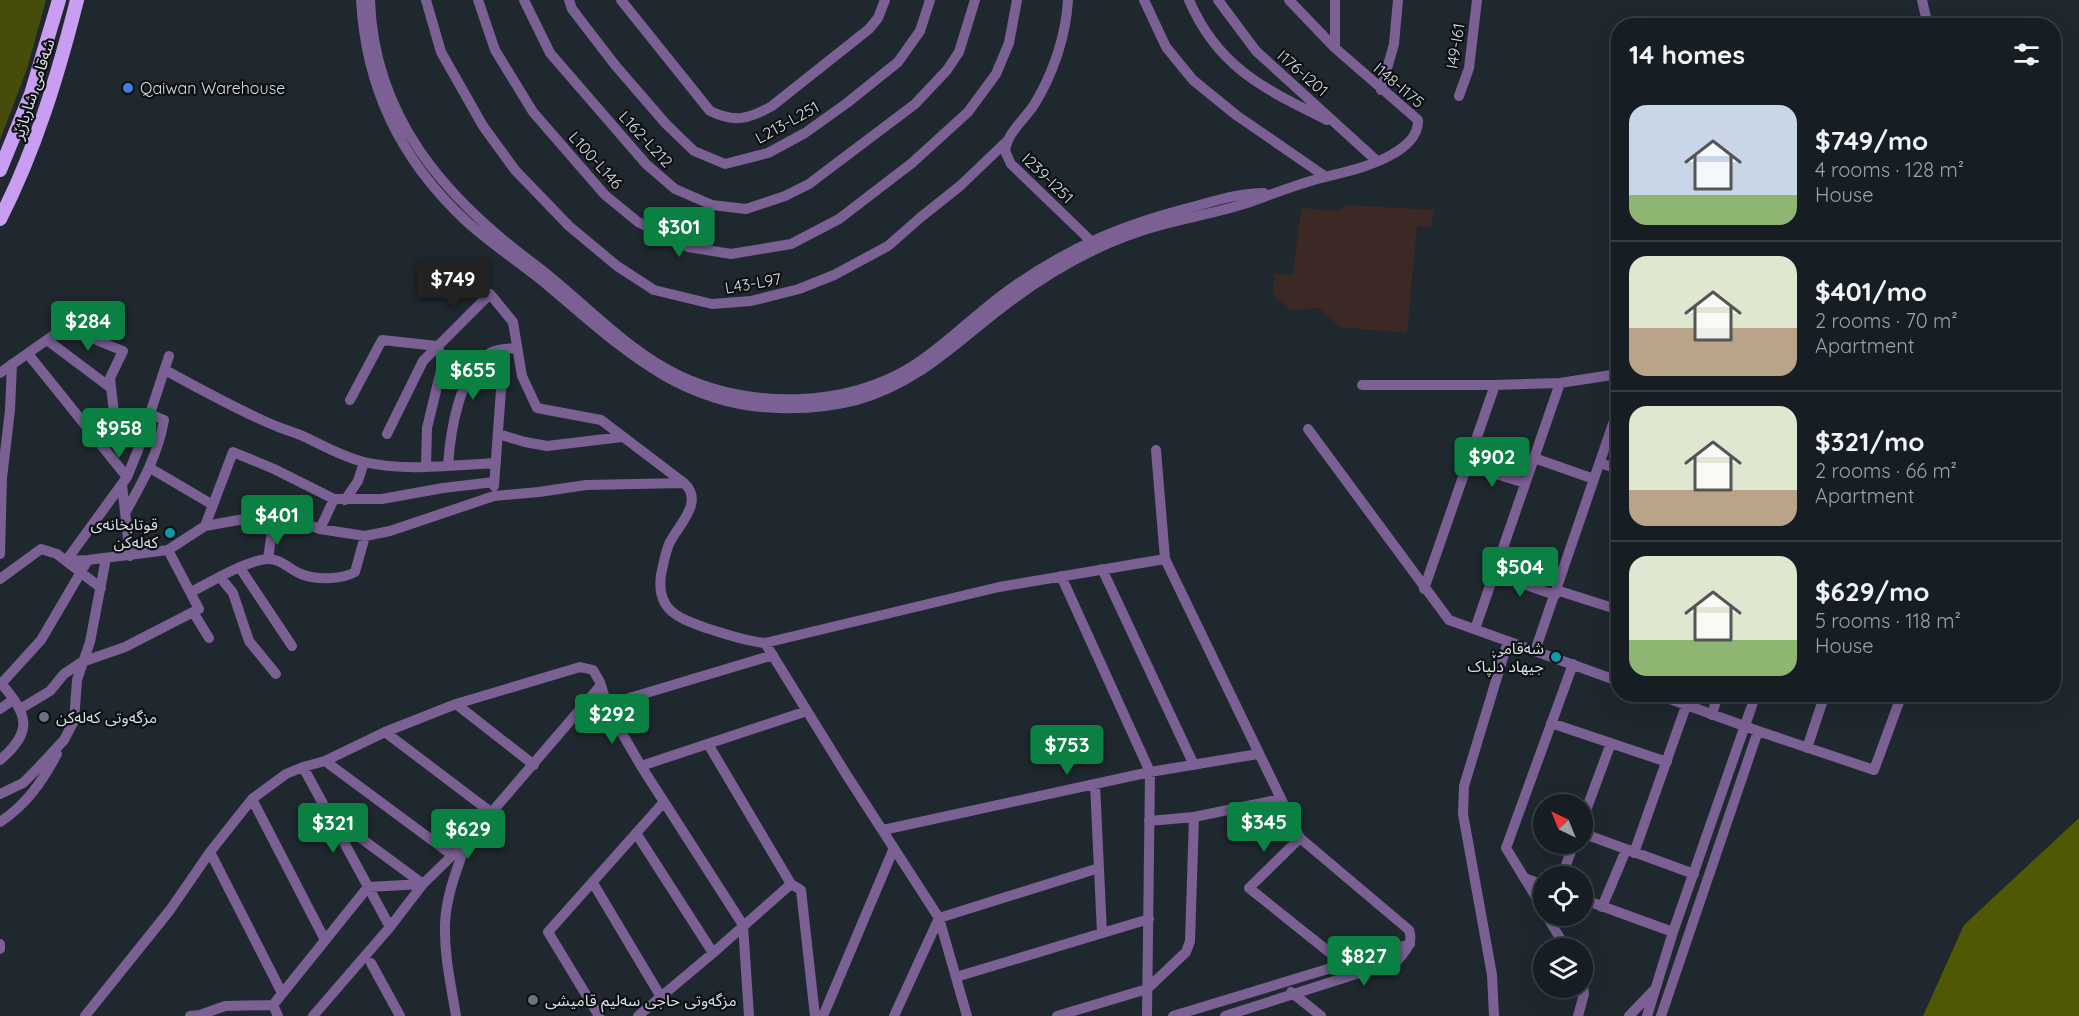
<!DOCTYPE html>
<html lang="en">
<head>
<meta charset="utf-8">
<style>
  body { margin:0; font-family:Quicksand,"Noto Sans Arabic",sans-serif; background:#242b30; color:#f1f3f6; height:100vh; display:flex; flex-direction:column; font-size:22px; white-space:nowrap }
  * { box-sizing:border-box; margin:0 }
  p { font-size:20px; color:#9ea2a6 }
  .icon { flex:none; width:33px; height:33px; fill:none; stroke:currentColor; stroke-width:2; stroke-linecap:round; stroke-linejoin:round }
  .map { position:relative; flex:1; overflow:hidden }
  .details { position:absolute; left:1611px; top:18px; width:450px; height:684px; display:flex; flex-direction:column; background:#171e23; border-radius:24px; box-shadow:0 6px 24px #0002,0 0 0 2px #363c41 }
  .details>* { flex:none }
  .needle { width:39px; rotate:317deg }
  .buttons { position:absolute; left:1533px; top:794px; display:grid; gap:12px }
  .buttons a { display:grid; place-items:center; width:60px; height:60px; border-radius:50%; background:#171e23; box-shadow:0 6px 24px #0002,0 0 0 2px #363c41; font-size:30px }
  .price { position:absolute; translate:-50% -51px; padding:0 14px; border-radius:6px; background:#0b8043; color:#fff; font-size:20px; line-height:39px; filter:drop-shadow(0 2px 3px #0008) }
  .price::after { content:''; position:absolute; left:50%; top:36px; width:18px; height:14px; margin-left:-9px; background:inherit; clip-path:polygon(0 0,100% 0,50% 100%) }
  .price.current { background:#222; color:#fff }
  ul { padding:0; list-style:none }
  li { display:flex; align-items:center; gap:18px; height:150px; padding:0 18px }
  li+li { border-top:2px solid #363c41 }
  li span { display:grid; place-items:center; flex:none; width:168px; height:120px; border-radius:18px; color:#555 }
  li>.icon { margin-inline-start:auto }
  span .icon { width:72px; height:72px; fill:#fffc; stroke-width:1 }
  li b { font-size:26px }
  h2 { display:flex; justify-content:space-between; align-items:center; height:72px; padding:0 18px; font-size:26px }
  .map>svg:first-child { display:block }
</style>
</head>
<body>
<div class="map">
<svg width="2079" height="1016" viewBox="0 0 2079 1016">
  <rect width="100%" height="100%" fill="#1f282f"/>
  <path fill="#3c2925" d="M1348 205 1434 210 1431 227 1417 226 1407 333 1340 327 1319 308 1291 310 1273 294 1274 274 1293 275 1301 208 1338 211Z"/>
  <path fill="#464d0c" d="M0 0H46L27 69 0 140Z"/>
  <path fill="#505803" d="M2079 818V1016H1923L1964 925Z"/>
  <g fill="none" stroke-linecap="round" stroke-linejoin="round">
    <path stroke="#7a6093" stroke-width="10" d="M361 0C366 88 400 159 465 220 490 243 519 262 545 283 617 343 676 405 777 408 804 409 831 407 857 400 918 383 955 343 1004 306 1052 269 1106 239 1165 224 1191 217 1218 212 1244 204 1267 196 1290 187 1314 180 1339 173 1368 168 1391 155 1404 148 1419 136 1418 120L1335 48 1289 0
      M370 0C374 117 444 197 534 264 582 300 625 350 680 376 752 409 845 408 913 366 949 343 978 311 1013 287 1074 245 1124 224 1196 206 1218 200 1240 193 1264 193
      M426 0 441 52 483 126 515 170 569 226 617 266 654 290 712 304 751 301 799 289 834 275 888 246 921 217 960 186 1007 141
      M478 0 495 50 533 112 605 195 638 222 688 247 731 254 791 244 839 219 912 163 968 112 996 74 1009 43 1017 0
      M524 0 550 53 646 164 675 189 712 205 746 209 785 196 809 184 915 104 947 70 959 52 975 0
      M569 0 572 9 615 65 666 124 694 151 725 164 768 153 805 133 847 103 898 62 920 31 930 0
      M621 0 710 111C735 123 749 119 772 106L869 29 878 18 885 0
      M1068 0C1066 36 1053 74 1034 105 1024 120 1007 133 1005 151L1011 164 1094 244
      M1144 0 1166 47 1193 80 1236 115 1326 177
      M1189 0C1218 68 1265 89 1327 120
      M1218 0 1256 51 1377 161
      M1922 0 1928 26
      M1335 48V0
      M1381 90 1394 44 1398 0
      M1459 96 1469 68 1477 0
      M47 340 111 388
      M28 354 127 477
      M165 370C200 389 234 408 271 424 282 429 294 432 305 437 324 446 343 457 364 462 406 472 453 465 496 463
      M0 373 65 327 123 351 110 378 114 413 102 446
      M1362 385H1495L1560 383 1618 374
      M350 400 382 340 437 346
      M1308 429 1449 620 1618 681
      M387 434 423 361 490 294 513 322 522 376 537 408 601 420 684 483
      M498 434 525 442 547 446 622 437
      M1156 450 1165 559 1300 838 1409 930C1414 944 1405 951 1397 961L1225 1016
      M1534 458 1594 479
      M1600 463 1618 469
      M1467 465 1525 483
      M426 466 427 428 442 366V357L437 346
      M448 466C450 434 459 371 490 353 498 348 508 349 517 348
      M150 468 213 505
      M122 485 130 556
      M494 486 504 349
      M345 500 358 481 364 462
      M125 513C142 483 158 455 164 420L150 414
      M205 526 233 452 274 469 334 499H382L443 488 494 482
      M320 529 334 499
      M0 554 2 478 10 410 12 364
      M268 559 274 517
      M66 561 88 560 168 550 205 526 261 516 281 517 295 520 320 529 365 536 390 531 494 496 539 492 586 485 684 483C705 502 678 525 669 544 665 554 663 565 661 575 656 610 678 618 706 628 726 634 744 641 765 643L999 587 1165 559
      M66 561 127 477 138 450 169 356
      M240 568 292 646
      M1102 569 1194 765
      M1494 574 1555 595
      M1061 576 1150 772 1147 1016
      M220 577 233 593 249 641 276 674
      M0 579 41 549 57 554 101 588
      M1424 589 1495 385
      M1556 590 1616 609
      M191 592C211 582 245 561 267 559 280 558 290 570 301 574 316 580 341 580 355 572L365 536
      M193 612 209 638
      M1475 629 1560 383
      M765 643 846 774 939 918 967 1016
      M1535 651 1618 409
      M0 682C27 714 35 730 0 760
      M1 684 41 640 88 560
      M1656 694 1758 731 1874 770 1902 694
      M456 704 534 765
      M606 705 773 655
      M0 709 13 700
      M20 709 50 691 64 674 82 662 125 647 199 609 168 550
      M1712 715 1718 694
      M1551 723 1667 762
      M385 732 492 813
      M708 744 791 884
      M1807 748 1825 694
      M325 761 452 855
      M641 766 807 711
      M303 767 390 927
      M1095 784 1102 933
      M0 794 23 783 39 767 64 740 74 721 77 680 90 642 106 558
      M252 799 325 940
      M1149 821 1194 817 1281 799
      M1582 821 1611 743
      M0 822C26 805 42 782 57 754
      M883 830 1150 772 1258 754
      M636 833 713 953
      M1582 833 1694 874
      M1300 838 1249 888 1344 964
      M210 852 282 993
      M1634 853 1686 706
      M1562 876 1574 843
      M1524 878 1544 885
      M593 883 661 997
      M1582 899 1673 932
      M1602 907 1626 850
      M1544 910 1506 848 1573 664
      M1546 915 1566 948
      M0 944V949
      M371 963 400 1016
      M956 977 1149 919
      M1291 992 1321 1016
      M273 1005 368 887 423 884 328 814
      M273 1005 278 1016
      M85 1016 170 910 210 852 252 799 286 774 303 767 325 761 385 732 456 704 580 667 593 670 600 682 608 709 641 766 743 925 749 1016
      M190 1016 200 1015 225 1006 273 1005
      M313 1016 390 927 423 884 467 841 601 685
      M456 1016C451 985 444 955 445 924 446 896 457 869 466 843
      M599 1016 548 932 663 803
      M638 1016 713 953 791 884 801 890 815 1016
      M823 1016 894 848
      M894 1016 939 918 1099 868
      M1057 1016 1147 989 1186 952 1190 941 1194 817
      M1173 1016 1410 944
      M1494 1016 1492 975 1463 814 1464 786 1508 641
      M1578 1016 1584 994 1582 979
      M1629 1016 1654 990
      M1647 1016 1673 932 1756 694
      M1661 1016 1758 731"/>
    <path stroke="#c99ef2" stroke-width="14" d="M0 170 31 94 59 0
      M0 219C35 151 58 75 77 0"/>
  </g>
  <circle fill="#3f7fe0" stroke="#0c1013" stroke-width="2" cx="128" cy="88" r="6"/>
  <g fill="#0f9aa8" stroke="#0c1013" stroke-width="2">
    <circle cx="170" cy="533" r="6"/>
    <circle cx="1556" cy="657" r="6"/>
  </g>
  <g fill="#6b7280" stroke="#0c1013" stroke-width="2">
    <circle cx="44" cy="717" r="6"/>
    <circle cx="533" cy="1000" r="6"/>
  </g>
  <g text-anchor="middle" stroke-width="4.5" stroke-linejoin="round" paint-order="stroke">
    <g font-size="16" fill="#d9dfe4" stroke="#0c1013">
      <text transform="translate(1455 46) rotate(-80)" y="6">I49-I61</text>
      <text transform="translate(1303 73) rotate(41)" y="6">I176-I201</text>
      <text transform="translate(1399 85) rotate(40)" y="6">I148-I175</text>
      <text transform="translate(33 89) rotate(-72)" y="6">شەقامی شارباژێر</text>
      <text transform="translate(787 122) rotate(-29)" y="6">L213-L251</text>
      <text transform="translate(646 139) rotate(47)" y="6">L162-L212</text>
      <text transform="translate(596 160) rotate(48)" y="6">L100-L146</text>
      <text transform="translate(1048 178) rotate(44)" y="6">I239-I251</text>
      <text transform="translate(753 283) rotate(-10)" y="6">L43-L97</text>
    </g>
    <g font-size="16" fill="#d9dfe4" stroke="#0c1013" text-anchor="start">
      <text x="140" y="94">Qaiwan Warehouse</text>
      <text x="158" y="530" text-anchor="end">قوتابخانەی<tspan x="158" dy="18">کەلەکن</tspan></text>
      <text x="1544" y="654" text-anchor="end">شەقامی<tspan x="1544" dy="18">جیهاد دڵپاک</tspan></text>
      <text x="56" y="723">مزگەوتی کەلەکن</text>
      <text x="545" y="1006">مزگەوتی حاجی سەلیم قامیشی</text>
    </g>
  </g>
</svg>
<div class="buttons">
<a><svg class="needle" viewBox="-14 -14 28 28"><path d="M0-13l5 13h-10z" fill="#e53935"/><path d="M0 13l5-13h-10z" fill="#9ea2a6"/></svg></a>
<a><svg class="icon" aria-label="locate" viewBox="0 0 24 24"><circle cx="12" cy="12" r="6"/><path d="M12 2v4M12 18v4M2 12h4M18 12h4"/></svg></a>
<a><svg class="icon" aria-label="layers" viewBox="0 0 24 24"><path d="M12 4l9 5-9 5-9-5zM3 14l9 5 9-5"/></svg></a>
</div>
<b class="price" style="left:679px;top:258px">$301</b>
<b class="price current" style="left:453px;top:310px">$749</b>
<b class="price" style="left:88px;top:352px">$284</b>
<b class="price" style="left:473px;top:401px">$655</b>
<b class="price" style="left:119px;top:459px">$958</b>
<b class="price" style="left:1492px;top:488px">$902</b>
<b class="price" style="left:277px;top:546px">$401</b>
<b class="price" style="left:1520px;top:598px">$504</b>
<b class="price" style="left:612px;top:745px">$292</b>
<b class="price" style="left:1067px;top:776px">$753</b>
<b class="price" style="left:1264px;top:853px">$345</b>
<b class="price" style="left:333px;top:854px">$321</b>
<b class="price" style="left:468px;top:860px">$629</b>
<b class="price" style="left:1364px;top:987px">$827</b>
<section class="details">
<h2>14 homes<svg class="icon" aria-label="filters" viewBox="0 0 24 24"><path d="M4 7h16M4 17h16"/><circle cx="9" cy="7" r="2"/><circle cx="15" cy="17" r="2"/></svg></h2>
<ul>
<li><span style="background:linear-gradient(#c9d6e8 75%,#8fb573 0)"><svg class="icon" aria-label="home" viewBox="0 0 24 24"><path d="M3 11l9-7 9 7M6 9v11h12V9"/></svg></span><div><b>$749/mo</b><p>4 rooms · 128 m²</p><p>House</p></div></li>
<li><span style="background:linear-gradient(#dfe7d0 60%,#b9a48a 0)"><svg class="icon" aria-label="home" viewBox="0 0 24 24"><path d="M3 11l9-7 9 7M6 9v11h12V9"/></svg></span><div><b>$401/mo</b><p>2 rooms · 70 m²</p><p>Apartment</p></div></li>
<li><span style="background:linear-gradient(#dfe7d0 70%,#b9a48a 0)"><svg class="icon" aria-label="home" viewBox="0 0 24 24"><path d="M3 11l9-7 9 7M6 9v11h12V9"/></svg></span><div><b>$321/mo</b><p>2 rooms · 66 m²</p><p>Apartment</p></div></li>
<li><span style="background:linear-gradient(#dfe7d0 70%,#8fb573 0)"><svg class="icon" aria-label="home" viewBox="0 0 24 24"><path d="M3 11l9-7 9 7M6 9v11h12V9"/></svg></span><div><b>$629/mo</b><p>5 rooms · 118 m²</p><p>House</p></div></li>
</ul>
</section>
</div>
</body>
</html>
